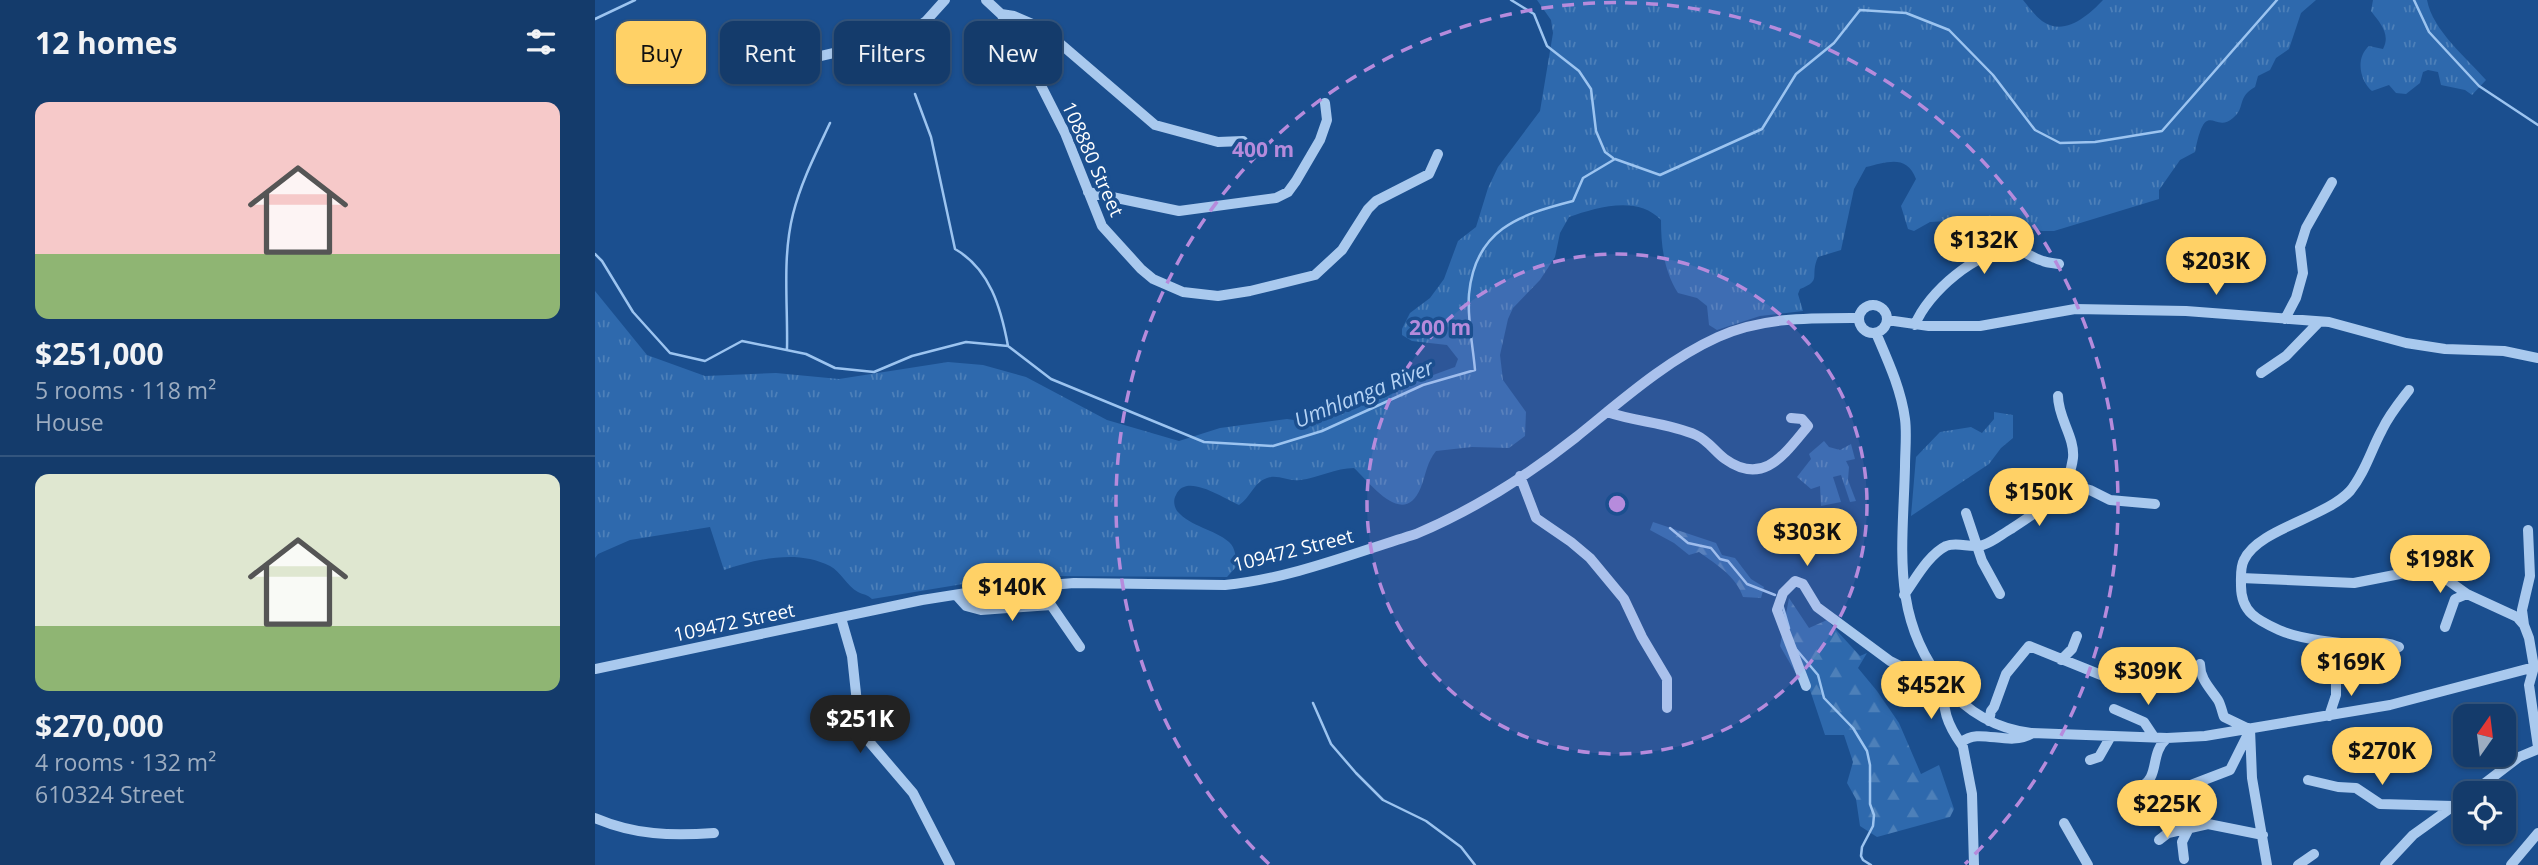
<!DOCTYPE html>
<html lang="en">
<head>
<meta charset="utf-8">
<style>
  body { margin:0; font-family:"Open Sans",sans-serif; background:#214673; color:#f1f3f6; height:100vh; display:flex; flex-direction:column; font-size:26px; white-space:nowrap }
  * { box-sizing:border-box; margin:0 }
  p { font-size:23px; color:#9dadc1 }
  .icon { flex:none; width:38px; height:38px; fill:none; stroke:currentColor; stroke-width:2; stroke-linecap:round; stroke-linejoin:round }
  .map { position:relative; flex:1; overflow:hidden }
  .sheet { display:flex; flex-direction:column; background:#143b6b; width:595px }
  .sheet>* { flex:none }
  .hud { position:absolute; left:21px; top:21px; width:665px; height:63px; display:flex; gap:14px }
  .needle { width:46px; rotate:14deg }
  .buttons { position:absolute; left:1858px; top:704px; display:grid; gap:14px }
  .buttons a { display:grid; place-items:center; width:63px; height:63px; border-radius:14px; background:#143b6b; box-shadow:0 2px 5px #0004,0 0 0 2px #33557e; font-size:35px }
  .price { position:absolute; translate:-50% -60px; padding:0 16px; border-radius:24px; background:#ffd166; color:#111; font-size:23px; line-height:46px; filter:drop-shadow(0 2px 4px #0008) }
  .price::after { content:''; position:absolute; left:50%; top:42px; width:21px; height:16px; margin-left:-10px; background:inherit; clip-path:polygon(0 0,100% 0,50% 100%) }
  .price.on { background:#222; color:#fff }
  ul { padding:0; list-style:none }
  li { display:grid; align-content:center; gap:14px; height:371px; padding:0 35px }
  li+li { border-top:2px solid #33557e }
  li span { display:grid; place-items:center; height:217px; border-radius:14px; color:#555 }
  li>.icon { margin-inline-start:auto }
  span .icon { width:126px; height:126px; fill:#fffc; stroke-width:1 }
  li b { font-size:30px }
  h2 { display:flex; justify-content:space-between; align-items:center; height:84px; padding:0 35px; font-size:30px }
  .chip { padding:0 24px; border-radius:14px; background:#143b6b; box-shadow:0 2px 5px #0004,0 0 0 2px #33557e; font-size:24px; line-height:63px }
  .chip.on { background:#ffd166; color:#111 }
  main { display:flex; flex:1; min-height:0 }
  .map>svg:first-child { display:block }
</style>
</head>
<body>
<main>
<section class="sheet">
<h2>12 homes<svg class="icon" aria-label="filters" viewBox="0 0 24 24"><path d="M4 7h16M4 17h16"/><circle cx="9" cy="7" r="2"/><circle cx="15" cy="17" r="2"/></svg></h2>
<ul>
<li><span style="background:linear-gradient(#f6c9c9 70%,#8fb573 0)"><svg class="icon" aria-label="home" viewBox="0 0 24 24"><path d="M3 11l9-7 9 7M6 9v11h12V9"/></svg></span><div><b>$251,000</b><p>5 rooms · 118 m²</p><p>House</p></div></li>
<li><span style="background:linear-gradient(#dfe7d0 70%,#8fb573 0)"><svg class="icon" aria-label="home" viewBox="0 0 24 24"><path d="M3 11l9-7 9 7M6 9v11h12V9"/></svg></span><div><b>$270,000</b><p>4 rooms · 132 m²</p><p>610324 Street</p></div></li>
</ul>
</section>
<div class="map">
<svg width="1943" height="865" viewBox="0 0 1943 865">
  <defs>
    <pattern id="grass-tufts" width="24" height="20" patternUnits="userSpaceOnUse" patternTransform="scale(1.75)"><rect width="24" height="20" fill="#2e69ad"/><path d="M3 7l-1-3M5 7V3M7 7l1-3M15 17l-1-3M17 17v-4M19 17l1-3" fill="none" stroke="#4d80b9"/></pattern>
    <pattern id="forest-firs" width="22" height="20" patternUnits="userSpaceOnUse" patternTransform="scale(1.75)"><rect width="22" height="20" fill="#2e69ad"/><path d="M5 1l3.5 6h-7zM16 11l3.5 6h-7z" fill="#4d80b9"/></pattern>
  </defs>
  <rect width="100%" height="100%" fill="#1b4f8f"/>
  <path fill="url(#grass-tufts)" d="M942 0H1428C1434 7 1440 16 1447 21 1469 37 1493 16 1508 0H1721L1706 13 1694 49 1681 58 1675 70 1663 76 1660 87C1641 98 1651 108 1638 118 1619 135 1611 96 1600 152L1585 160 1564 190V199L1459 231H1447L1390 219 1335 222 1319 231 1313 229 1306 206 1321 179C1312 154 1292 162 1271 167L1259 189 1246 250 1223 257C1214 277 1228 280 1205 289L1203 294 1208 311 1165 316 1122 330 1114 325 1112 306 1102 298 1083 293C1069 271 1066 246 1066 220 1043 195 1002 207 974 217L965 233 960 257 945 280 918 308 913 319 905 355 908 380 931 412 930 436 914 448 877 447 841 451C832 462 831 474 826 487 809 529 777 485 759 468 741 468 723 478 705 480 694 482 683 474 672 478 659 482 655 498 644 505 629 499 591 472 581 495 578 500 579 506 582 511 596 527 619 529 634 542 641 548 641 559 641 567L632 577 456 576 368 584 277 599C272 594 269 595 263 592 252 586 246 572 235 566 202 549 162 559 129 570L115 527 35 540 3 554 0 558V291L52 355 110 376 181 373 244 379 353 362 388 365 431 377 512 420 584 441 625 428 692 419 699 420 732 400 751 396 789 398 819 382 860 367 863 359 852 345 817 341 807 335V329L815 313 835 298 849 279 863 241 881 227 893 188 903 167 945 111 958 33 956 20Z
    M1778 0H1832C1838 31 1871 57 1891 80L1877 95 1870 90 1846 85 1843 72 1833 70 1828 72 1825 83 1811 94 1801 93 1794 85 1777 91C1765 81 1760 58 1774 46L1788 49C1796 34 1785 23 1776 11Z
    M1399 412 1418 415V438L1406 448 1394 464 1316 516 1321 457 1345 432 1376 427 1387 433 1399 419Z
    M1229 441 1234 447 1245 450 1256 444 1260 459 1251 461 1254 467 1253 480 1261 501 1255 502 1246 475 1238 477 1246 502 1226 506 1225 486 1216 489 1202 477 1216 459 1214 454Z"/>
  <path fill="url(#forest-firs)" d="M1058 522 1121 543 1127 555 1140 558 1156 579 1169 587 1166 598 1148 597C1141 576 1122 565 1104 552L1094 555 1079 543 1055 530Z
    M1194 598 1214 628 1232 620 1265 656 1272 653 1263 668 1282 691 1304 723 1326 774 1344 765 1359 809 1355 817 1282 837 1265 826 1261 799 1252 783 1258 762 1249 735H1230L1214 687 1203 677 1185 646Z"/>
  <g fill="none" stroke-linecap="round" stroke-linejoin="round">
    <path stroke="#9cc4f0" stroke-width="2.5" d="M916 0 939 14 952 46 984 71 996 89 1001 131 1010 152 1018 158
      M1819 0 1834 32 1884 86 1943 125
      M0 19 40 0
      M320 94 336 137 360 249C395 269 406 308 413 346
      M0 254 7 261 38 312 75 353 110 361 147 341 211 354 240 368 279 372 317 356 371 342 413 346 456 379 609 442 678 446 727 431 828 385 880 370C878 346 872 319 874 294 880 230 923 215 978 201L988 178 1020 159 1065 175 1167 129 1201 74 1239 43 1265 10 1311 13 1354 30 1398 75 1440 130 1465 143 1500 142 1567 131 1682 0
      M192 349C193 304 187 258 198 214 206 182 221 153 235 123
      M1075 528 1093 543 1116 548 1125 559 1133 561 1152 584 1180 595
      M1187 604 1194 628
      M1200 648 1223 675 1229 698 1258 728 1272 751 1275 765V804L1279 815 1278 826 1267 847 1266 856 1268 860 1276 865
      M718 703 736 744 761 773 788 800 831 821 866 847 880 865"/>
    <path stroke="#a9c9ee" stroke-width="10" d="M391 0 406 14 429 52 470 133 507 226 546 269 558 279 588 292 623 296 655 291 720 275 747 250 773 209 781 201 834 174 843 154
      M406 14 419 16 447 28 560 125 623 142 648 141
      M142 75 309 37 331 21 350 0
      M493 192 584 211 681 198 693 192 701 181 725 140 732 120 730 103
      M1264 319a14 14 0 1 1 28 0a14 14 0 1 1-28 0Z
      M1690 319 1701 298 1708 273 1705 247 1711 228 1737 182
      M1292 320 1334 326H1385L1480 309 1591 311 1734 322 1811 343 1850 349 1909 351 1943 358
      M1320 325C1332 293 1383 249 1418 250 1431 250 1436 258 1448 261 1453 263 1459 263 1464 264
      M1281 333C1293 361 1306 389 1310 419 1312 434 1310 451 1310 467 1308 547 1295 618 1350 685 1372 712 1402 729 1436 733L1572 738 1610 736 1795 705 1943 666
      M1666 373 1691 356 1724 322
      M1012 412C1041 422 1074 423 1101 435 1114 441 1120 452 1130 459 1169 487 1190 453 1213 426L1207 419 1196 418
      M925 476 941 518 976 542 995 558 1029 599 1047 637 1072 679V708
      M1470 483 1495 490 1515 500 1560 504
      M1371 513 1387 561 1405 594
      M1646 578 1759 583 1815 572 1834 571 1851 579 1872 594 1922 617 1929 625 1934 638 1939 667 1934 685 1943 747
      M361 595 371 606 386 610 456 605 485 647
      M1309 595C1320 580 1333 555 1351 546 1363 541 1376 549 1388 545 1398 542 1407 534 1416 529 1443 511 1474 494 1478 458 1480 437 1463 418 1463 396
      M246 618 257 656 265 731 318 793 355 865
      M1929 625 1927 610 1935 576 1933 530
      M1850 627 1860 599 1872 594
      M1804 647C1791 641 1782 643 1768 644 1746 644 1704 639 1684 630 1662 620 1646 612 1646 586 1646 578 1645 567 1649 560 1663 529 1730 518 1755 491 1770 473 1776 450 1787 430 1794 415 1804 403 1814 390
      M1466 660 1477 649 1482 636
      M1605 664C1605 679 1615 688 1623 700 1626 705 1627 712 1629 717L1654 729
      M0 669 327 600 384 591 479 583 630 585C695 579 759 553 821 534 878 510 932 476 980 438 1025 402 1070 361 1123 337 1167 317 1216 318 1264 318
      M1348 683C1348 710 1351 723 1367 745
      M1211 686 1182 610 1188 593 1200 581 1208 584 1222 607 1295 661 1315 671 1324 673 1339 671
      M1519 709 1549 722 1559 737
      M1734 716 1741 695V678
      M1394 721 1396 711 1399 707 1411 674 1434 646 1511 677
      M1655 729 1657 778 1672 865
      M1495 760 1504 757 1516 736
      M1713 780 1743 787 1761 788 1785 804 1858 806
      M1543 788C1567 778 1553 755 1572 738
      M1575 793 1635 770 1655 730
      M1877 793 1924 757 1943 749
      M0 818C40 835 76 836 119 833
      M1469 823 1493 865
      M1564 840 1573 833 1613 824 1668 835
      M1589 859 1587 842 1594 828
      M1379 865 1377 794 1367 742C1383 727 1414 747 1436 734
      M1703 865 1719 854
      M1790 865 1818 835 1871 797
      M1916 865 1943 833"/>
  </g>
  <circle cx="1022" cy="504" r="250" fill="#b68bdc" fill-opacity=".12"/>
  <g fill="none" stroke="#b68bdc" stroke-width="3.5" stroke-dasharray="12 9">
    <circle cx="1022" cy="504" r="250"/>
    <path d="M674 864A501 501 0 1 1 1370 864"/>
  </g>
  <g text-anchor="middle" stroke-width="7" stroke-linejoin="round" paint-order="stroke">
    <g font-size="19" fill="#fff" stroke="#1b4f8f">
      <text transform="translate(498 159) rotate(66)" y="7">108880 Street</text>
      <text transform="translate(698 550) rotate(-14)" y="7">109472 Street</text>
      <text transform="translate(139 622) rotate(-12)" y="7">109472 Street</text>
    </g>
    <g font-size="21" font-style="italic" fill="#b5d3f5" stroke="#1b4f8f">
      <text transform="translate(769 394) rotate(-22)" y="7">Umhlanga River</text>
    </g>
  </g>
  <circle cx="1022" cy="504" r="10" fill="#b68bdc" stroke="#1b4f8f" stroke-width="3.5"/>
  <g font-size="21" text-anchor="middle" font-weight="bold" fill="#b68bdc" stroke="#1b4f8f" stroke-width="7" stroke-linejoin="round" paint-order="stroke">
    <text x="668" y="157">400 m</text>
    <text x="845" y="335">200 m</text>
  </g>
</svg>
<div class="buttons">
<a><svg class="needle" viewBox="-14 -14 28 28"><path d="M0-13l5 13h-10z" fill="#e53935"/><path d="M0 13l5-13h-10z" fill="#9dadc1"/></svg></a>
<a><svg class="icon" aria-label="locate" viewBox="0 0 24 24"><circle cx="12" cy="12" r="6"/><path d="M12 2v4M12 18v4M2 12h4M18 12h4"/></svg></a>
</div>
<b class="price" style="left:1389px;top:276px">$132K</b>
<b class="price" style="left:1621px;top:297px">$203K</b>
<b class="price" style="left:1444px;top:528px">$150K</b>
<b class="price" style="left:1212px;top:568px">$303K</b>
<b class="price" style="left:1845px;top:595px">$198K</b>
<b class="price" style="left:417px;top:623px">$140K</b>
<b class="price" style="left:1756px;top:698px">$169K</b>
<b class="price" style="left:1553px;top:707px">$309K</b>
<b class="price" style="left:1336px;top:721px">$452K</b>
<b class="price on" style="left:265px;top:755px">$251K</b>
<b class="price" style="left:1787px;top:787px">$270K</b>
<b class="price" style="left:1572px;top:840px">$225K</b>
<div class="hud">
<a class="chip on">Buy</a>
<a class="chip">Rent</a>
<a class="chip">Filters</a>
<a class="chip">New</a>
</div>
</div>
</main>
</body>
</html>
